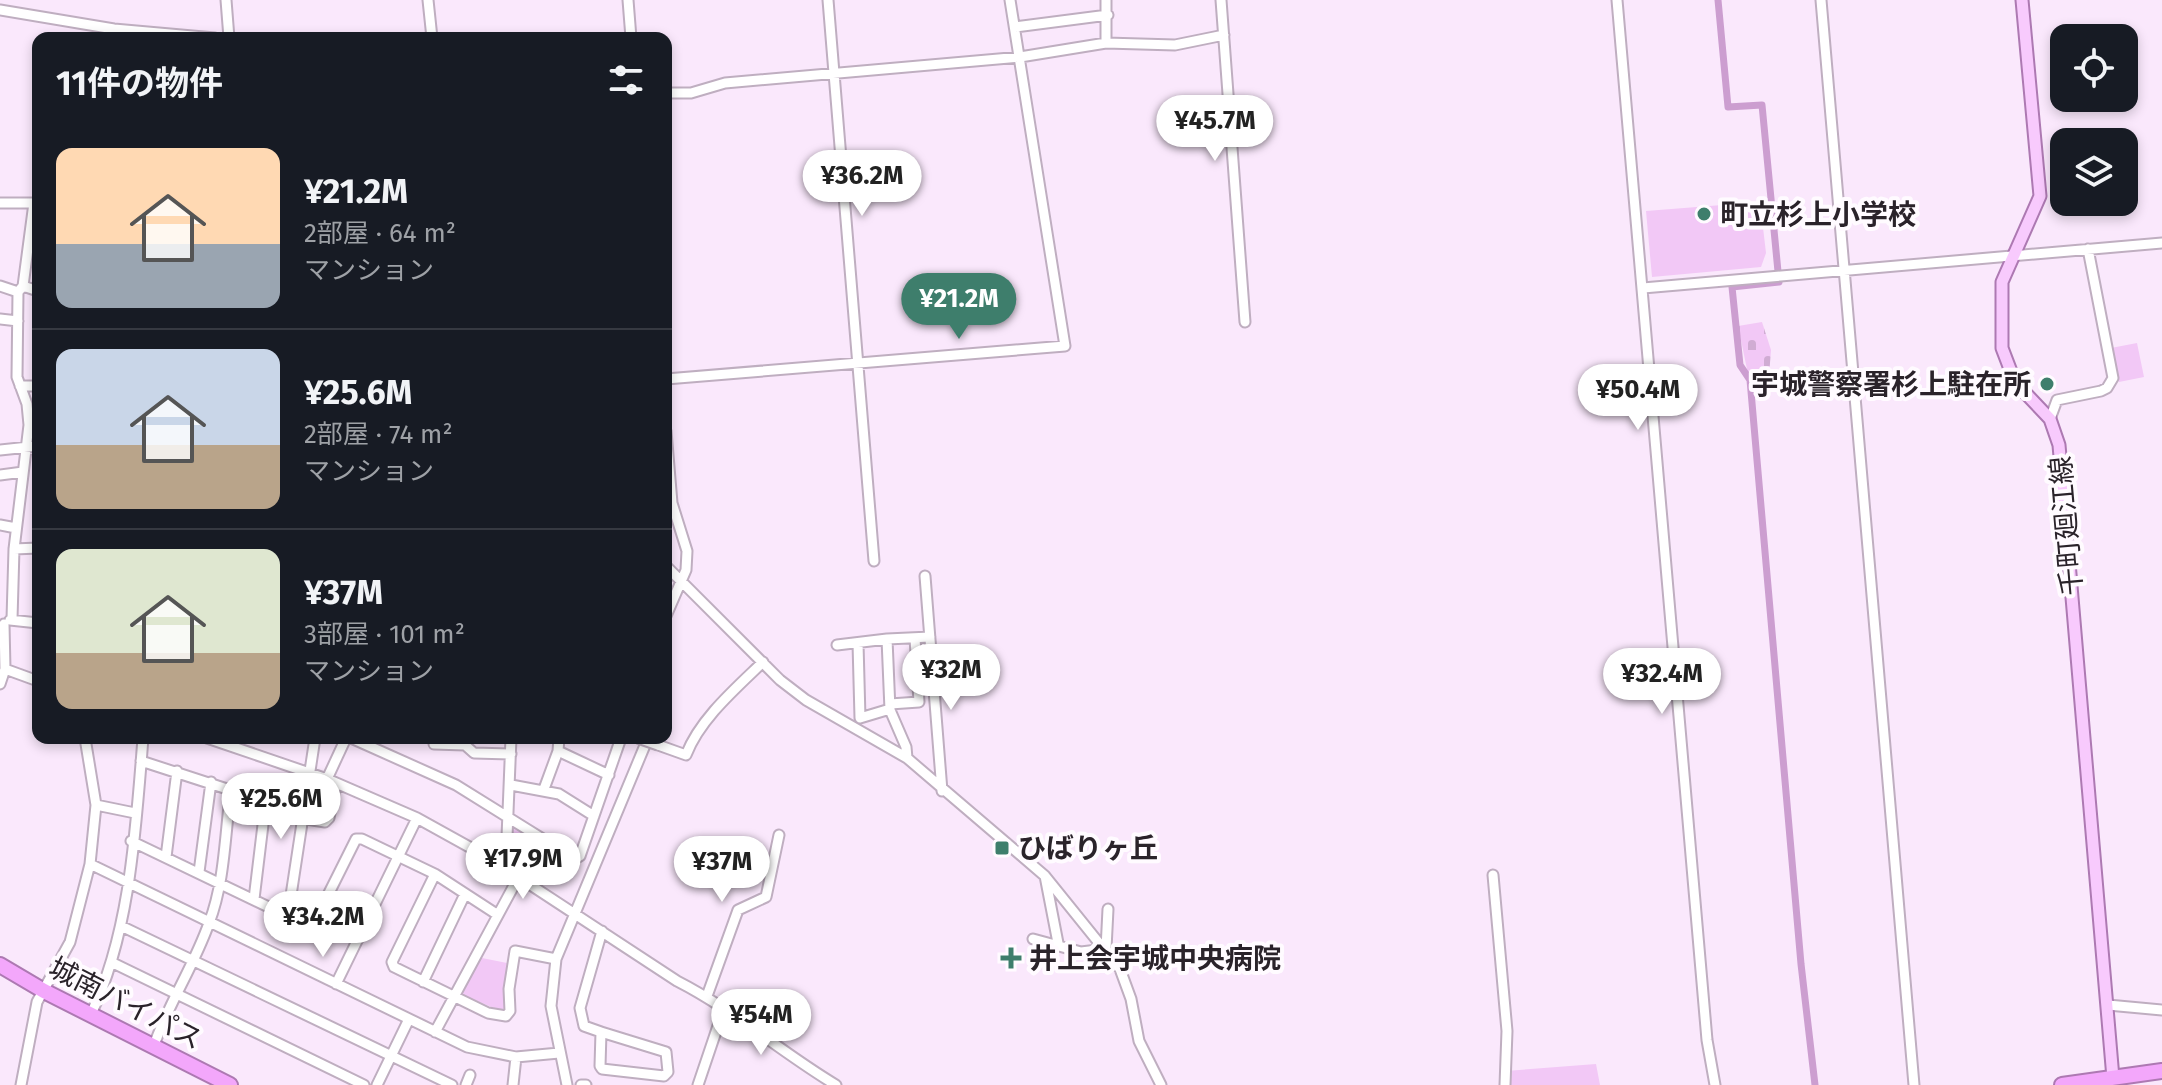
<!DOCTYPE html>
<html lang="ja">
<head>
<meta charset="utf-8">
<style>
  body { margin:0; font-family:"Fira Sans","Noto Sans JP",sans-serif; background:#242831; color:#f1f3f6; height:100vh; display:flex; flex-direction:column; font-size:30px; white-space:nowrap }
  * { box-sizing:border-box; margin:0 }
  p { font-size:26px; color:#9ea1a6 }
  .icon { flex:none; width:44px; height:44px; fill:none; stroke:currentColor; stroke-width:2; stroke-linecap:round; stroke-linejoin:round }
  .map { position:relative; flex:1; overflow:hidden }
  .panel { position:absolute; left:32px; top:32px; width:640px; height:712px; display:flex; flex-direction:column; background:#171b24; border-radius:16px; box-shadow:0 4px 12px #0003 }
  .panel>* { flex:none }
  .fabs { position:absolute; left:2050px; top:24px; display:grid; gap:16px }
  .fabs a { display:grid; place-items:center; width:88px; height:88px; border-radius:16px; background:#171b24; box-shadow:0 4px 12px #0003; font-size:40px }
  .price { position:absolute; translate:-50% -68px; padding:0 18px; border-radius:28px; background:#fff; color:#222; font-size:26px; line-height:52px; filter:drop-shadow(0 2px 4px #0008) }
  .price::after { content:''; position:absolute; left:50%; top:48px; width:24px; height:18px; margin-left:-12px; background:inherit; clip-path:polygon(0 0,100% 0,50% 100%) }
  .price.current { background:#3e7e6c; color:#fff }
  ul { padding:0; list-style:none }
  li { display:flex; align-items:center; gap:24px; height:200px; padding:0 24px }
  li+li { border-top:2px solid #363941 }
  li span { display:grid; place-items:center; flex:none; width:224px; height:160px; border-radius:16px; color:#555 }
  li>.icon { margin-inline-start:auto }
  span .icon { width:96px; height:96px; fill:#fffc; stroke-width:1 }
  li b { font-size:34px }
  h2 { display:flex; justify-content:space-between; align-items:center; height:96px; padding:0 24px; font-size:34px }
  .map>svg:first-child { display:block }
</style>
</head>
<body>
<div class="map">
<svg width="2162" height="1085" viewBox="0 0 2162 1085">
  <defs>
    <pattern id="cemetery-stones" width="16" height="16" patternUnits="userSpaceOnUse" patternTransform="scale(2)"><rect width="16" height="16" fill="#f2c8f6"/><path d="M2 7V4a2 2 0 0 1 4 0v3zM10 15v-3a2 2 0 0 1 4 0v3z" fill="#d0acd3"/></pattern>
  </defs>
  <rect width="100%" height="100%" fill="#fae8fc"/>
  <path fill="url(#cemetery-stones)" d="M1762 322 1771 350 1769 376 1748 374 1738 326Z"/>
  <path fill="#f2c8f6" d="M1760 202 1766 253 1761 267 1652 277 1646 211Z
    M2137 343 2144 377 2119 382 2111 348Z
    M514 826 545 846 529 872 503 858Z
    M477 957 507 963 504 1008 501 1011 460 994Z
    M1596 1064 1600 1085H1507L1506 1071Z"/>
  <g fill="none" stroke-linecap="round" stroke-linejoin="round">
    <path stroke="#cc9ed0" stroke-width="7" d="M1718 0 1728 107 1762 105 1779 282 1732 287 1740 365 1750 380 1801 964 1815 1085"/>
    <g stroke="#bfaec0" stroke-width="13">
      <path id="minor" d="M226 0 229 38
        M428 0 432 38
        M628 0 631 38
        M828 0 874 561
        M1221 0 1245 322
        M1617 0 1707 1040 1715 1085
        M1821 0 1914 1085
        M0 10 114 29 215 38
        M1015 27 1108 15
        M1106 43V0
        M666 93H691L725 83 1020 57 1106 43 1175 45 1224 35
        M0 203H37
        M0 286 18 292
        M23 286 38 291
        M1643 288 2162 243
        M0 319 18 321
        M666 379 1065 346 1010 0
        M20 386H38
        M2050 419 2057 400 2101 391 2107 388 2113 378 2088 249
        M666 431 672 503 687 551 686 570 666 616
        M0 450 38 446
        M0 475 23 472
        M0 525 16 528
        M14 549 38 548
        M666 566 780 680 806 700 907 758 1045 876 1120 969 1131 999 1139 1041 1161 1085
        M925 576 942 791
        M12 619 14 549 29 425 27 404 17 377 18 292 23 286 34 203
        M10 620 38 623
        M858 643 860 718 890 709
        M837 645 887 639
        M5 669 38 681
        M0 684 5 669 4 624
        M890 704 919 702 915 638
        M207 738 327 779 417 818 491 859 677 981C734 1010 782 1053 836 1085
        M351 738 456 785 575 859 580 856 621 738
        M434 738V744L465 745 474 753 511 754
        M658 745 686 755C700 719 735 689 763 662
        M558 751 609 775
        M907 758 906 747 890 710 887 639 930 637
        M141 761 301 813
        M327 779 346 738
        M511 785 559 794 594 816
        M544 789 558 751 559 738
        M96 805 135 813
        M300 818 325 822 329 818 336 783
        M131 841 308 926 314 923 356 839H362L435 874 498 915
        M166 857 177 771
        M491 859 501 851 507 837 511 738
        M90 864 467 1047 516 1057 559 1053
        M199 872 211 782
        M435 874 392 962 394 967 488 1013 506 1016 510 1011 509 989 515 951 556 959
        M1493 875 1507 1031 1505 1085
        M1045 876 1058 943
        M254 899 266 800
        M288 915 315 738
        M121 926 452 1085
        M1033 939 1081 952 1106 949 1108 909
        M113 963 364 1085
        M423 982 465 894
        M336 984 417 818
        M707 996 738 910 766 897 779 835
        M2108 1005 2162 1010
        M90 1016C130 936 136 827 143 738
        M435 1032 518 878
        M601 1032 666 1052 668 1072 664 1076 602 1069 600 1066 601 1032 584 1026 580 1008 602 931
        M153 1048C168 1004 194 966 209 923 225 882 225 832 231 789
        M21 1085 37 1002 70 942 90 864 96 805 85 738
        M377 1085 409 1019
        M466 1085 470 1075
        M513 1085 516 1057
        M567 1085 551 1006 556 959 648 738
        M581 1085H586
        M698 1085 724 1008"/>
    </g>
    <g stroke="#ad79b2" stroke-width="15">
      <path id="major" d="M2022 0 2040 196 2002 282V348L2015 382 2050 419 2059 445 2113 1078"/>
    </g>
    <g stroke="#ad79b2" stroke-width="18">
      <path id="highway" d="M0 965 44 991 230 1085
        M2062 1085 2162 1071"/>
    </g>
    <use href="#minor" stroke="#fff" stroke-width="9"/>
    <use href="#major" stroke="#f8cafd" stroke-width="11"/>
    <use href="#highway" stroke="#f3a7fb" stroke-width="14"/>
    <g stroke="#bfaec0" stroke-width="13" stroke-linecap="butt">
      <path id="minor-bridge" d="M638 738 658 745"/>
    </g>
    <use href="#minor-bridge" stroke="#fff" stroke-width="9"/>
  </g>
  <g fill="#3e7e6c" stroke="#fffbff" stroke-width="3">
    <circle cx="1704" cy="214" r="8"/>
    <circle cx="2047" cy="384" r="8"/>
    <rect x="994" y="840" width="16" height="16" rx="4"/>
    <path d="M1007 946h8v8h8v8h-8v8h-8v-8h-8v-8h8z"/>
  </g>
  <g text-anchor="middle" stroke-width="8" stroke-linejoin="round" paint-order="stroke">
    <g font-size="28" font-weight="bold" fill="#2a232a" stroke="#fffbff" text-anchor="start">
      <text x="1720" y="224">町立杉上小学校</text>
      <text x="2031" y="394" text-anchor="end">宇城警察署杉上駐在所</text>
      <text x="1018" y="858">ひばりヶ丘</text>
      <text x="1029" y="968">井上会宇城中央病院</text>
    </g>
    <g font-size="28" fill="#2a232a" stroke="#fffbff">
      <text transform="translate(2066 526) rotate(-95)" y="10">千町廻江線</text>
      <text transform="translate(126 1003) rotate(27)" y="10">城南バイパス</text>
    </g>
  </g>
</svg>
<div class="fabs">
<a><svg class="icon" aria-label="locate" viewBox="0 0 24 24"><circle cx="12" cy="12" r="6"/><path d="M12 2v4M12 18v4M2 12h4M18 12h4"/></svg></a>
<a><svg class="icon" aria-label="layers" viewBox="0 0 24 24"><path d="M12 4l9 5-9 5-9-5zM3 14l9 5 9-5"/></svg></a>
</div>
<b class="price" style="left:1215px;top:163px">¥45.7M</b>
<b class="price" style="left:862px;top:218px">¥36.2M</b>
<b class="price current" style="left:959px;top:341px">¥21.2M</b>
<b class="price" style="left:1638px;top:432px">¥50.4M</b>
<b class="price" style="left:951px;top:712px">¥32M</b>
<b class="price" style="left:1662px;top:716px">¥32.4M</b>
<b class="price" style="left:281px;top:841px">¥25.6M</b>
<b class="price" style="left:523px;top:901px">¥17.9M</b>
<b class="price" style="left:722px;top:904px">¥37M</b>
<b class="price" style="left:323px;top:959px">¥34.2M</b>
<b class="price" style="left:761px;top:1057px">¥54M</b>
<section class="panel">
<h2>11件の物件<svg class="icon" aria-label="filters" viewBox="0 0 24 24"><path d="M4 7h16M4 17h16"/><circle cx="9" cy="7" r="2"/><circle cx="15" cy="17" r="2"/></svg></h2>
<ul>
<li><span style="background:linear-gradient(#ffd9b3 60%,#9aa5b1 0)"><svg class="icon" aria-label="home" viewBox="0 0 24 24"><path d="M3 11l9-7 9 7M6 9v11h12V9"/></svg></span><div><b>¥21.2M</b><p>2部屋 · 64 m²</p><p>マンション</p></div></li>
<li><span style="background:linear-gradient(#c9d6e8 60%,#b9a48a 0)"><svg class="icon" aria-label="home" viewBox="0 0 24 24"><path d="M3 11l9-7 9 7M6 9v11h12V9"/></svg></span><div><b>¥25.6M</b><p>2部屋 · 74 m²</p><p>マンション</p></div></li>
<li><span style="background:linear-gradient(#dfe7d0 65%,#b9a48a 0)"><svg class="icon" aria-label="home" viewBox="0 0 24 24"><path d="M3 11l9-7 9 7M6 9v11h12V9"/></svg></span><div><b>¥37M</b><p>3部屋 · 101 m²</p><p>マンション</p></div></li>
</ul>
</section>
</div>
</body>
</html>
